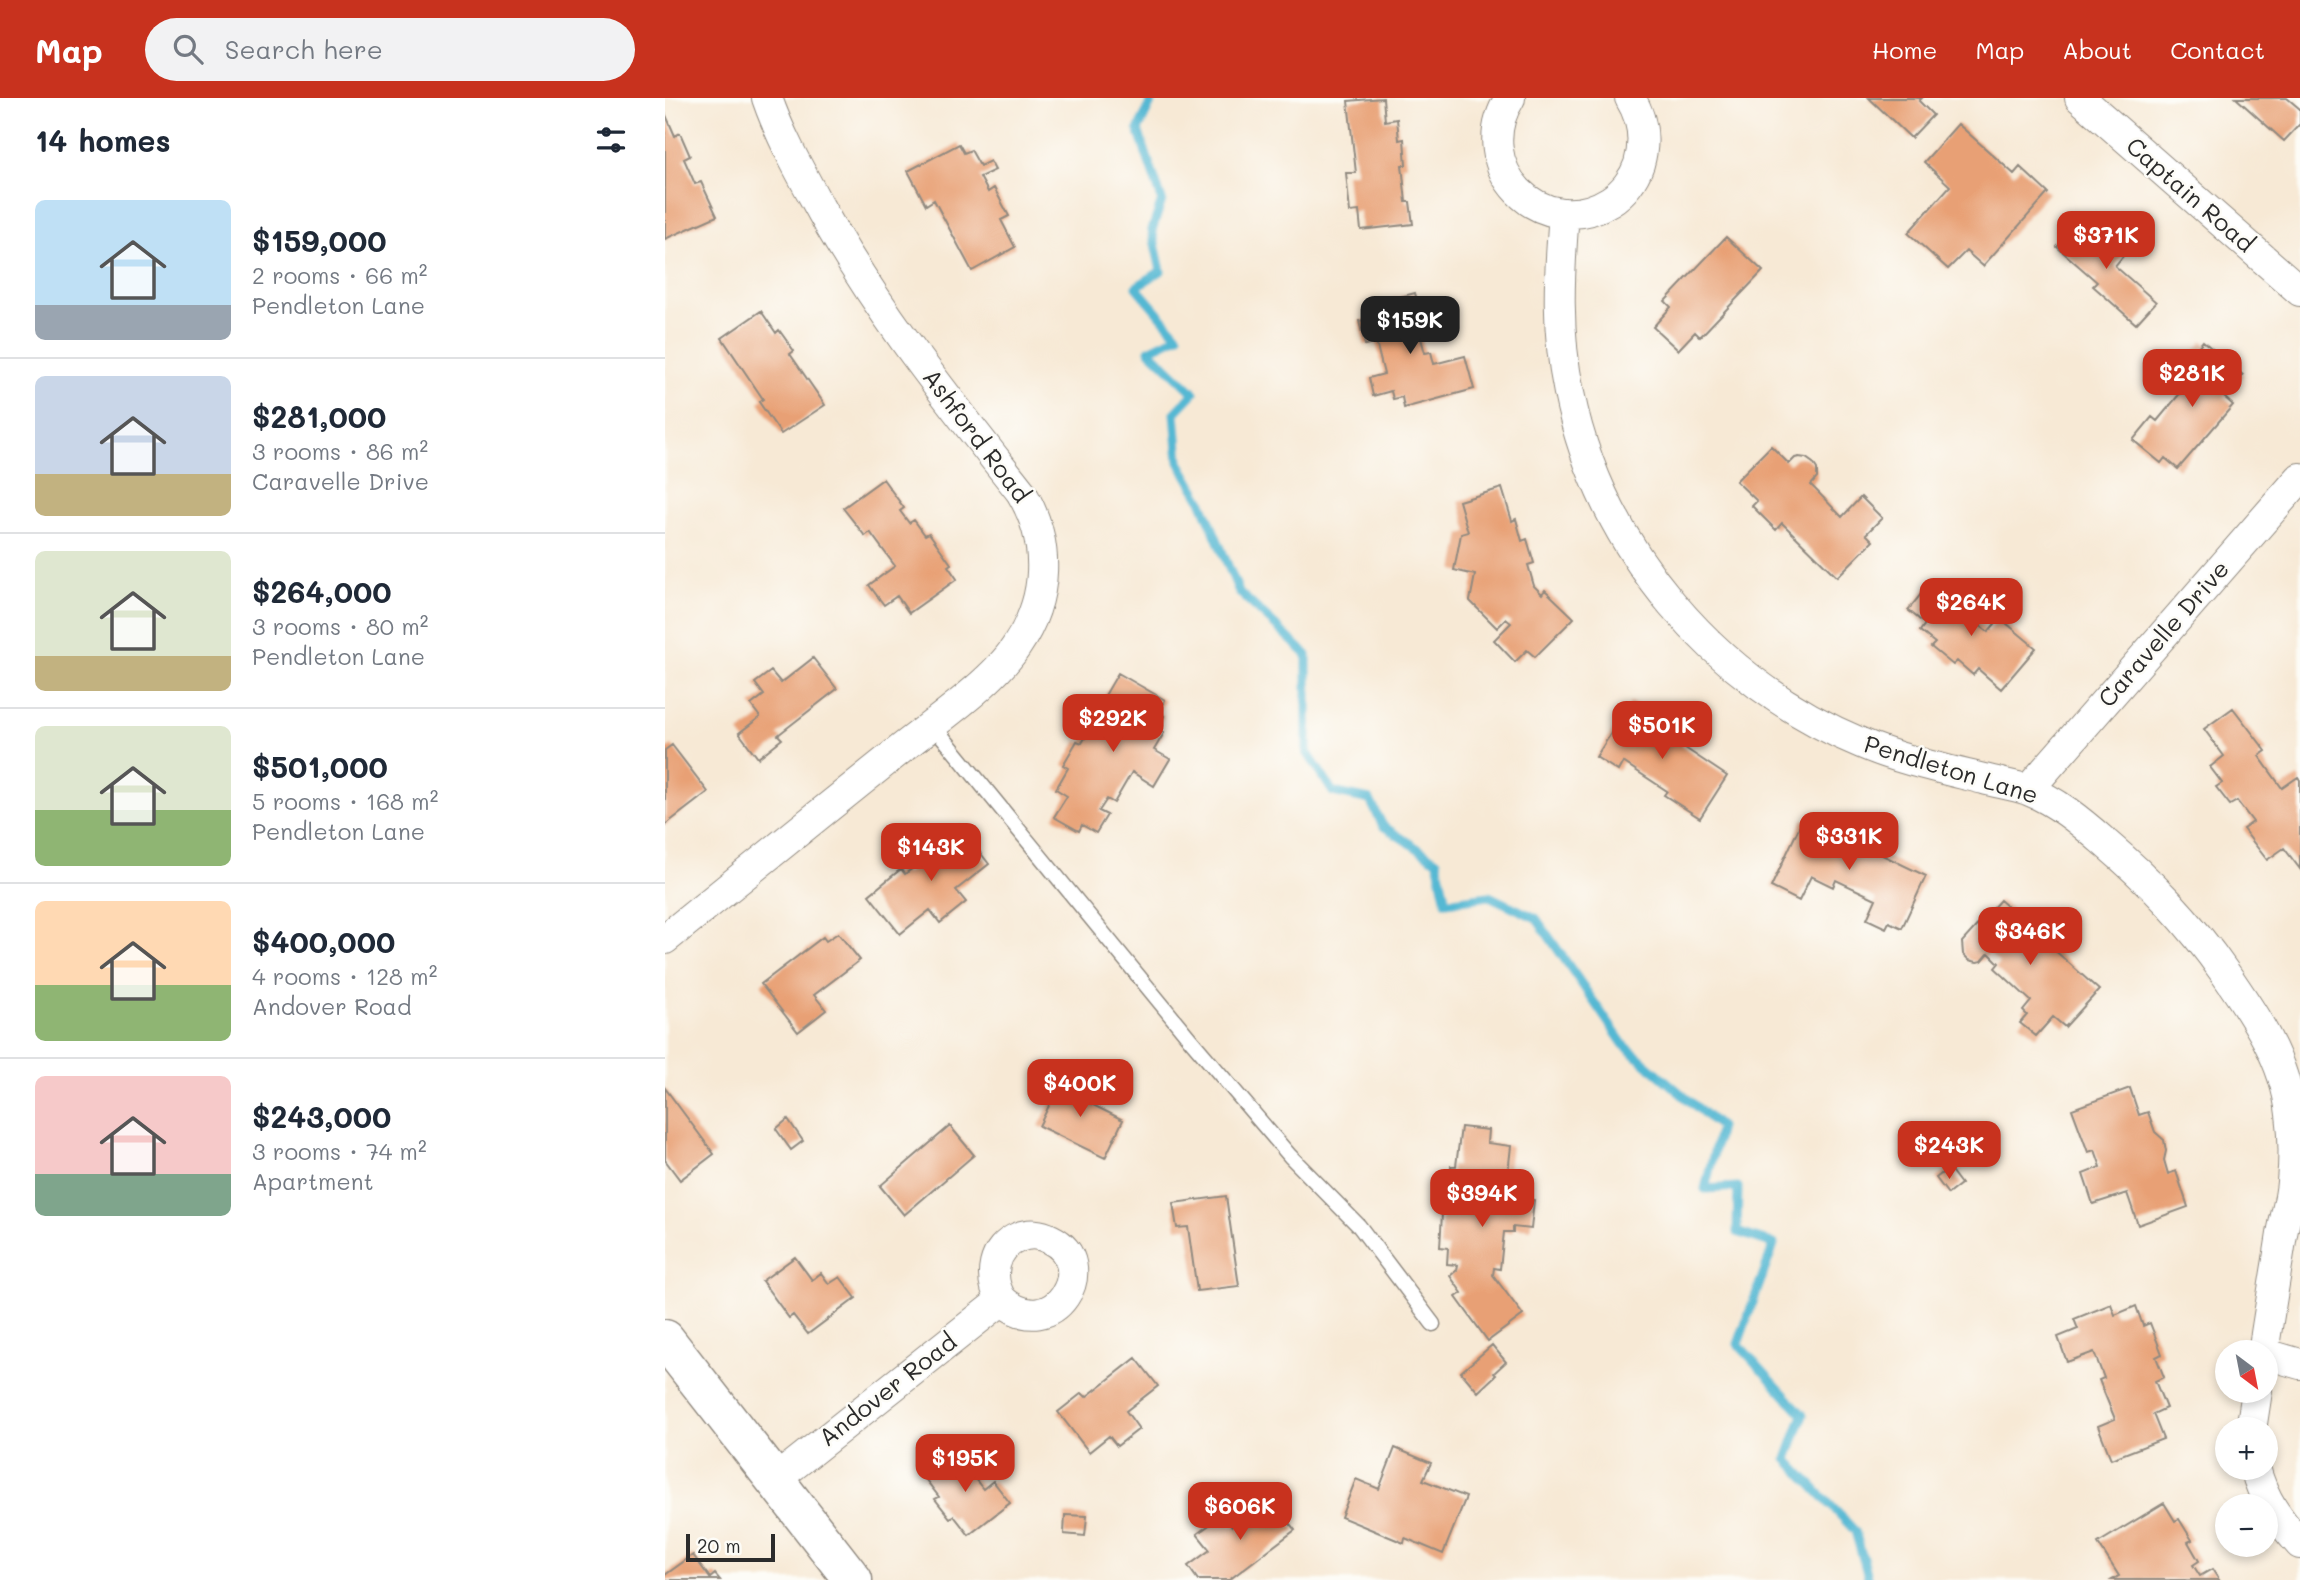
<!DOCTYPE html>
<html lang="en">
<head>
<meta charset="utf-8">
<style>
  body { margin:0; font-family:Mali,sans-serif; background:#f2f2f3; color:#1f2937; height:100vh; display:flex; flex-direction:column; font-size:26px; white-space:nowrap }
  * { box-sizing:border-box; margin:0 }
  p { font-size:23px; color:#747a83 }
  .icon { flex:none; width:38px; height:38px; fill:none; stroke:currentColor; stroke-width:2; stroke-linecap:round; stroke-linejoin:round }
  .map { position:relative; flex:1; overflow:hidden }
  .drawer { display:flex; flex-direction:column; background:#fff; width:665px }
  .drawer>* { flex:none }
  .needle { width:46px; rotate:148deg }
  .controls { position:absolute; left:1550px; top:1242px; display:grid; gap:14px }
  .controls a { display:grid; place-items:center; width:63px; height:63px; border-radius:50%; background:#fff; box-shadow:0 4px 10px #0003; font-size:35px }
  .scale { position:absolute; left:21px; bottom:18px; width:89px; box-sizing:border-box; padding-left:7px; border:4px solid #2b2b2b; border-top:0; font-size:19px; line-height:24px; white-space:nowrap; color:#2b2b2b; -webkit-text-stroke:5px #fdfcf7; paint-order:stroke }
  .price { position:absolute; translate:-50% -60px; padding:0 16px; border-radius:14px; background:#c8321e; color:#fff; font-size:23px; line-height:46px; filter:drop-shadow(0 2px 4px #0008) }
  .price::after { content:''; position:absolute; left:50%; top:42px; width:21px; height:16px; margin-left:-10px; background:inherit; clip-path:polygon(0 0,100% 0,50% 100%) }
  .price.active { background:#222; color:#fff }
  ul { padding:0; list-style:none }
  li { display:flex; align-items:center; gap:21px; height:175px; padding:0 35px }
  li+li { border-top:2px solid #e0e1e3 }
  li span { display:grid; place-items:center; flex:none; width:196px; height:140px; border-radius:10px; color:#555 }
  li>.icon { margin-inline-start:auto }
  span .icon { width:84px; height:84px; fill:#fffc; stroke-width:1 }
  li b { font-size:30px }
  h2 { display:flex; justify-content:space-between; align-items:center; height:84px; padding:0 35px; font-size:30px }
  header { display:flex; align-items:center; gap:42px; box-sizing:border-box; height:98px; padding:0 35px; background:#c8321e; color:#fff }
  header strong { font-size:33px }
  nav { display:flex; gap:38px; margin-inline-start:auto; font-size:24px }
  .search { width:490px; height:63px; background:#f2f2f3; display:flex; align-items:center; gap:18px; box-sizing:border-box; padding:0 24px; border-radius:38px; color:#747a83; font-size:26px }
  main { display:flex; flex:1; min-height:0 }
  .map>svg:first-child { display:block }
</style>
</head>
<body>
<header>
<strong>Map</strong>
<div class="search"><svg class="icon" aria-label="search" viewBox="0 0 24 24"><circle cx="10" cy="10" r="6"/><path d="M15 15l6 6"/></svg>Search here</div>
<nav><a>Home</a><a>Map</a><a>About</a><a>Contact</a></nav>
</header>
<main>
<section class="drawer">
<h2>14 homes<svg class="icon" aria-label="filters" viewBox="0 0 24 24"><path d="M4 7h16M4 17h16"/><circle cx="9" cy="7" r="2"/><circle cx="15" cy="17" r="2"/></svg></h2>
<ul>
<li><span style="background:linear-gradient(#bfe0f5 75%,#9aa5b1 0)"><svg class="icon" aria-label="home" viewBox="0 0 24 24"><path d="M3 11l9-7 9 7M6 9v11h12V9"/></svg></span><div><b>$159,000</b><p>2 rooms · 66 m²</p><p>Pendleton Lane</p></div></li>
<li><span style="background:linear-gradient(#c9d6e8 70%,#c2b280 0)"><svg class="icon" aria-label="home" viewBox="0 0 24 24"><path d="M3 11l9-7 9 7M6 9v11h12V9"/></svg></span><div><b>$281,000</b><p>3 rooms · 86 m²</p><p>Caravelle Drive</p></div></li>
<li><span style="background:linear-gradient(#dfe7d0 75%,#c2b280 0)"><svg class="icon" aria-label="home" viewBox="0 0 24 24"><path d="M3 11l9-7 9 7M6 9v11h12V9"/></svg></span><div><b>$264,000</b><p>3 rooms · 80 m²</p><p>Pendleton Lane</p></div></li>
<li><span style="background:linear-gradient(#dfe7d0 60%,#8fb573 0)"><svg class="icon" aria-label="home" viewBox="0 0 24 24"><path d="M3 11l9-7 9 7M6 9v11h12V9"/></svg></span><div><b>$501,000</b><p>5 rooms · 168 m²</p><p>Pendleton Lane</p></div></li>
<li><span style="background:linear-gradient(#ffd9b3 60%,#8fb573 0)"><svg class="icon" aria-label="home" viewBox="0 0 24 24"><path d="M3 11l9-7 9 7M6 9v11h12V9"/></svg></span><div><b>$400,000</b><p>4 rooms · 128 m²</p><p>Andover Road</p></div></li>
<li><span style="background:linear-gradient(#f6c9c9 70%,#7fa58c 0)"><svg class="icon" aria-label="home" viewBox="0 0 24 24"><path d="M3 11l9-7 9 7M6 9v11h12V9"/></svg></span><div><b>$243,000</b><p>3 rooms · 74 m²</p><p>Apartment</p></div></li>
</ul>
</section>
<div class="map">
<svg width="1635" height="1482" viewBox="0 0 1635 1482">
  <rect width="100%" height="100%" fill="#fdfcf7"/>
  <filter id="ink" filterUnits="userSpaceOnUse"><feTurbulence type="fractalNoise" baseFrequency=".0143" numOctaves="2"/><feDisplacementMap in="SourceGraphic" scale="14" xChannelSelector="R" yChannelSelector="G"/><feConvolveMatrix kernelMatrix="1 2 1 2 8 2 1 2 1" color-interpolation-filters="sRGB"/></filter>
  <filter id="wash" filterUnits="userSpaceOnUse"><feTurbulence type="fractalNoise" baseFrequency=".00686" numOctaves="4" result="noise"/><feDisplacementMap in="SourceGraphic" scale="28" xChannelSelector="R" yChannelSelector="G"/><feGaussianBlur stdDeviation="1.57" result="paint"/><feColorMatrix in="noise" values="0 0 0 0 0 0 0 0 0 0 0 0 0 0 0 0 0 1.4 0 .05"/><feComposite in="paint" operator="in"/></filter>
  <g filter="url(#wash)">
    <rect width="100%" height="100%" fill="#f7e9d5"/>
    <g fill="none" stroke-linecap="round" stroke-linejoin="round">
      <path stroke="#55b8d3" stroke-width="9" d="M488 0 473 32 497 102 487 132 496 173 471 189 513 238 484 252 529 295 510 315 514 364 536 402 574 494 642 557V654L668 694 705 702 718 728 772 763 781 804 824 798 871 820 958 946 1055 1029 1040 1091 1073 1089 1072 1134 1109 1146 1073 1246 1138 1317 1122 1361 1190 1433 1204 1482"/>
    </g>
    <g id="blocks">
      <path fill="#e8a075" d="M718 0 720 23 732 21 734 42 739 41 741 67H737L741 104H745L748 126 696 132 694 113 685 114 681 75H691L683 3Z
        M1204 0H1257L1254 3 1268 17 1246 40Z
        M1571 0H1622L1635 11V26L1619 43Z
        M0 15 10 38 15 35 25 58 19 61 30 86 36 84 52 118 0 141Z
        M1293 26 1349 76 1355 69 1383 95 1318 168 1301 153 1283 171 1243 135 1285 88 1259 64Z
        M294 46 299 55 306 52 315 68 325 63 330 72 315 79 323 94 329 90 344 118 336 122 350 149 307 173 269 102 261 107 243 73Z
        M1417 122 1458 158 1450 168 1491 204 1471 226 1428 188 1432 184 1392 149Z
        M1061 139 1098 173 1035 239 1030 234 1013 252 988 229 1006 209 1000 203Z
        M750 195 760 231 754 233 760 255 766 254 769 266 800 258 809 291 739 310 737 299 728 301 726 293 708 298 704 280 719 276 711 244 700 247 694 223 704 221 701 208Z
        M96 213 111 235 114 232 129 253 125 256 160 307 116 336 94 304 98 301 57 240Z
        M1538 243 1578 277 1559 299 1568 307 1513 371 1500 360 1496 365 1468 342 1487 319 1492 323 1528 280 1516 270Z
        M1106 348 1124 366 1130 360 1134 359 1141 360 1148 365 1152 371V380L1146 387 1177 419 1196 399 1217 420 1201 436 1208 443 1172 479 1117 425 1111 432 1087 408 1092 403 1071 383Z
        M218 381 239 410 235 413 244 425 249 422 260 437 264 435 286 466 283 468 292 481 244 515 232 498 219 507 204 487 230 468 205 434 200 438 178 410Z
        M837 390 847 423 851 421 857 443 862 441 869 465 863 467 869 488 877 496 880 492 909 520 870 559 862 552 850 564 829 542 846 525 841 521 832 530 805 503 810 477 789 472 796 436 803 434 794 403Z
        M1265 485 1323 534 1335 520 1371 550 1336 591 1313 571 1308 577 1292 563 1288 567 1266 549 1270 545 1255 533 1260 526 1243 512Z
        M148 560 172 591 113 637 117 641 93 660 74 635 95 619 86 607 99 597 90 585 106 573 116 585Z
        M453 575 500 602 493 614 499 618 491 631 499 635 489 652 505 661 489 688 467 674 449 705 442 701 434 713 442 717 431 735 417 727 414 733 389 719 402 698 391 691 403 670 398 667 412 643 417 645 439 608 435 606Z
        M966 604 984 616 982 620 1019 644 1017 648 1062 678 1035 720 999 697 1002 693 958 664 953 673 931 659Z
        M1568 610 1601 653 1594 658 1617 690 1633 679 1635 682V771L1619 750 1602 762 1578 731 1588 724 1572 703 1565 707 1551 689 1557 685 1545 669 1559 658 1539 631Z
        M7 647 43 694 0 727V652Z
        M1138 721 1163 733 1165 728 1215 751 1213 755 1261 778 1237 830 1224 824 1221 830 1202 821 1211 801 1171 782 1168 789 1146 778 1134 803 1106 789Z
        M294 727 324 766 291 792 301 804 275 825 265 812 235 836 204 797 236 771 240 776 274 750 271 745Z
        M1335 802 1356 820 1361 815 1384 834 1377 841 1434 892 1400 929 1388 919 1371 938 1355 925 1362 917 1358 913 1366 903 1330 870 1334 865 1324 855 1317 863 1312 864 1304 862 1298 856 1297 844Z
        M173 835 195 862 149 897 161 912 133 934 96 886 158 839 161 843Z
        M399 977 427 991 420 1003 458 1022 440 1060 374 1028Z
        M0 990 49 1056 15 1082 0 1062Z
        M1465 990 1474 1017 1483 1014 1490 1034 1499 1042 1501 1053 1499 1062 1503 1076 1511 1073 1523 1109 1473 1127 1462 1095 1428 1106 1418 1076 1436 1069 1430 1052 1423 1054 1407 1011Z
        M123 1021 138 1043 126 1052 111 1031Z
        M285 1028 309 1057 239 1117 215 1088Z
        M796 1029 823 1032 822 1045 846 1048 841 1093 852 1095V1099L869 1102 866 1131 848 1129V1134H839L835 1171 829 1170 828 1177 858 1217 823 1243 791 1199 797 1195 785 1178 792 1172 793 1167 782 1166 783 1150 775 1149 778 1099H785L786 1068H791Z
        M1284 1070 1296 1086 1283 1096 1271 1080Z
        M561 1098 574 1188 532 1193 523 1129 512 1130 508 1105Z
        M130 1159 147 1182 156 1175 164 1186 175 1179 191 1200 143 1236 128 1217 124 1220 97 1183Z
        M1446 1206 1450 1217 1471 1208 1478 1228 1485 1225 1497 1256 1491 1259 1499 1279 1490 1283 1501 1310 1488 1316 1498 1341 1446 1361 1433 1328 1450 1321 1434 1282 1439 1280 1429 1254 1402 1264 1393 1239 1413 1231 1409 1221Z
        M827 1247 841 1264 829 1275 831 1277 813 1294 796 1274Z
        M471 1260 493 1288 461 1313 474 1331 452 1348 444 1338 424 1354 393 1314 417 1295 421 1299Z
        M730 1350 766 1365 758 1382 801 1399 778 1456 740 1440 739 1445 676 1419 691 1381 714 1391Z
        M289 1354 318 1391 328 1383 345 1405 304 1437 289 1418 285 1420 270 1401 274 1399 258 1378Z
        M604 1400 630 1432 564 1482H533L523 1468 545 1452 532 1436 558 1417 567 1428Z
        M1499 1405 1510 1423 1514 1421 1527 1442 1523 1444 1534 1463 1528 1467 1535 1478 1547 1471 1554 1482H1447L1454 1478 1433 1445Z
        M400 1417 422 1418 420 1438 399 1436Z
        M28 1457 45 1480 50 1476 55 1482H0V1477Z"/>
    </g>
  </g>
  <g filter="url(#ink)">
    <use href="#blocks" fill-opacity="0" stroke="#918a80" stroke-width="2"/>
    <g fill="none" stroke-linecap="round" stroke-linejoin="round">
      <g stroke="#918a80" stroke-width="17">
        <path id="lane" d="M267 626 525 941 625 1058 694 1128 768 1226"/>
      </g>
      <g stroke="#918a80" stroke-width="32">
        <path id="street" d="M845 0C802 68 876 146 945 103 958 95 969 81 974 66 981 42 978 21 965 0
          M1415 0 1635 193
          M899 115C894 178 891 233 904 295 936 452 1050 584 1196 645 1235 662 1278 671 1319 681 1333 685 1349 687 1363 692 1391 703 1415 723 1438 743 1485 783 1524 823 1560 875 1590 918 1620 962 1626 1016 1629 1037 1629 1063 1627 1084 1626 1101 1620 1119 1617 1136 1611 1175 1604 1215 1598 1255
          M1363 692 1635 380
          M0 841C79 777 157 714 236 651 270 624 328 584 351 549 384 501 386 444 356 394 282 300 207 207 150 101 132 68 114 35 102 0
          M1601 1256 1635 1266
          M1586 1332 1592 1293
          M1590 1370C1599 1403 1613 1421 1635 1446
          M110 1382 337 1202C388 1248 437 1166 385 1141 376 1136 364 1135 354 1139 327 1150 323 1180 337 1202"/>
      </g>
      <g stroke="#918a80" stroke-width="41">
        <path id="secondary" d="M0 1241 188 1482"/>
      </g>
      <use href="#lane" stroke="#fff" stroke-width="14"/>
      <use href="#street" stroke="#fff" stroke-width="30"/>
      <use href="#secondary" stroke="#fff" stroke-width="38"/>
    </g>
  </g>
  <g text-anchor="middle" stroke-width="5" stroke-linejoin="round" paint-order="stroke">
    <g font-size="24" fill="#2b2b2b" stroke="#fdfcf7">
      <text transform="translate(1525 97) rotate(41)" y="8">Captain Road</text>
      <text transform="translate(311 338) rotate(53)" y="8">Ashford Road</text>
      <text transform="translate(1499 536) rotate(-49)" y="8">Caravelle Drive</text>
      <text transform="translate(1286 672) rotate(17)" y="8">Pendleton Lane</text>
      <text transform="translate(223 1292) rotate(-38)" y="8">Andover Road</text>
    </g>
  </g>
</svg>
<div class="controls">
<a><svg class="needle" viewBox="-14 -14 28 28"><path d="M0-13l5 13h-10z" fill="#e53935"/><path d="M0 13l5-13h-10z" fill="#747a83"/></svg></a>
<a>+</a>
<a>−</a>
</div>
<div class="scale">20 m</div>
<b class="price" style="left:1441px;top:173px">$371K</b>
<b class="price active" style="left:745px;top:258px">$159K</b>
<b class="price" style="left:1527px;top:311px">$281K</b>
<b class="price" style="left:1306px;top:540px">$264K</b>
<b class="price" style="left:448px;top:656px">$292K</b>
<b class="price" style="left:997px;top:663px">$501K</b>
<b class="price" style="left:1184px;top:774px">$331K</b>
<b class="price" style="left:266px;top:785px">$143K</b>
<b class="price" style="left:1365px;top:869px">$346K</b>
<b class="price" style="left:415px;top:1021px">$400K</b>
<b class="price" style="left:1284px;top:1083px">$243K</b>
<b class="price" style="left:817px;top:1131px">$394K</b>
<b class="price" style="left:300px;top:1396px">$195K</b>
<b class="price" style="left:575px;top:1444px">$606K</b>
</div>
</main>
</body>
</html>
